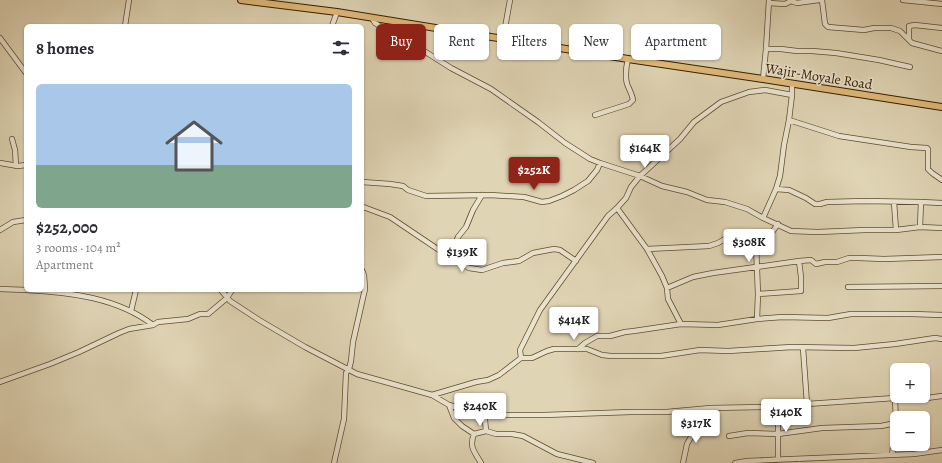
<!DOCTYPE html>
<html lang="en">
<head>
<meta charset="utf-8">
<style>
  body { margin:0; font-family:Alegreya,serif; background:#f2f2f3; color:#2b2b33; height:100vh; display:flex; flex-direction:column; font-size:15px; white-space:nowrap }
  * { box-sizing:border-box; margin:0 }
  p { font-size:13px; color:#7c7c81 }
  .icon { flex:none; width:22px; height:22px; fill:none; stroke:currentColor; stroke-width:2; stroke-linecap:round; stroke-linejoin:round }
  .map { position:relative; flex:1; overflow:hidden }
  .side { position:absolute; left:24px; top:24px; width:340px; height:268px; display:flex; flex-direction:column; background:#fff; border-radius:6px; box-shadow:0 1px 3px #0004 }
  .side>* { flex:none }
  .guide { position:absolute; left:376px; top:24px; width:380px; height:36px; display:flex; gap:8px }
  .buttons { position:absolute; left:890px; top:363px; display:grid; gap:8px }
  .buttons a { display:grid; place-items:center; width:40px; height:40px; border-radius:6px; background:#fff; box-shadow:0 1px 3px #0004; font-size:20px }
  .price { position:absolute; translate:-50% -34px; padding:0 9px; border-radius:4px; background:#fff; color:#222; font-size:13px; line-height:26px; filter:drop-shadow(0 1px 2px #0008) }
  .price::after { content:''; position:absolute; left:50%; top:24px; width:12px; height:9px; margin-left:-6px; background:inherit; clip-path:polygon(0 0,100% 0,50% 100%) }
  .price.on { background:#8f2418; color:#fff }
  ul { padding:0; list-style:none }
  li { display:grid; align-content:center; gap:8px; height:212px; padding:0 12px }
  li+li { border-top:1px solid #e1e1e2 }
  li span { display:grid; place-items:center; height:124px; border-radius:6px; color:#555 }
  li>.icon { margin-inline-start:auto }
  span .icon { width:72px; height:72px; fill:#fffc; stroke-width:1 }
  li b { font-size:17px }
  h2 { display:flex; justify-content:space-between; align-items:center; height:48px; padding:0 12px; font-size:17px }
  .chip { padding:0 14px; border-radius:6px; background:#fff; box-shadow:0 1px 3px #0004; font-size:14px; line-height:36px }
  .chip.on { background:#8f2418; color:#fff }
  .map>svg:first-child { display:block }
</style>
</head>
<body>
<div class="map">
<svg width="942" height="463" viewBox="0 0 942 463">
  <rect width="100%" height="100%" fill="#dfd4b4"/>
  <filter id="stains"><feTurbulence type="fractalNoise" baseFrequency=".005" numOctaves="4"/><feColorMatrix values="0 0 0 0 .2 0 0 0 0 .09 0 0 0 0 .02 0 0 0 .5 -.17"/></filter>
  <radialGradient id="worn" r=".72"><stop offset=".6" stop-color="#630" stop-opacity="0"/><stop offset="1" stop-color="#630" stop-opacity=".3"/></radialGradient>
  <g fill="none" stroke-linecap="round" stroke-linejoin="round">
    <g stroke="#5f4c2e" stroke-width="6">
      <path id="minor" d="M822 0 825 24 828 27 864 30 874 28H891L900 31 912 43 942 51
        M903 0 942 4
        M769 3 785 4 791 1 797 3 819 0
        M372 18 375 23 386 30 405 39 451 68 491 89 538 122 565 143 590 159 600 163 640 176 662 186 687 192 707 200 725 202 747 209 763 218 791 231 818 232 865 230H896L920 227 942 228
        M125 26 129 0
        M332 26 337 12
        M0 38 26 73
        M503 39 510 0
        M909 39V26L915 25 942 28
        M766 49H781L797 51H812L836 53 879 60 910 67
        M763 79 766 49 769 0
        M595 115 629 104 633 100C632 94 629 89 627 84 625 76 626 67 628 59
        M789 120 839 136 911 147 927 148 928 149V169L932 173 942 180
        M12 139 15 150 16 166
        M0 163 18 166 26 165
        M362 182 390 184 403 186 408 190 426 196 490 195 524 197 542 202 549 201 562 196 574 190 588 181 597 170 600 163
        M776 189 789 190 806 198 815 204H820L827 202 866 201 921 202 942 203
        M894 202 896 230
        M362 207 366 208 390 217 448 256 469 268 482 270 503 263 519 261 533 253 554 249 560 250 576 261
        M617 208 647 249 662 276 667 288 668 299 681 324
        M763 218 776 189 780 176 784 145 789 120 792 95
        M920 227 921 202
        M0 230 13 222 26 220
        M647 249 709 246 718 243 730 236 742 234 750 236 756 242
        M448 256 453 249 458 237 466 227 473 210 482 195
        M848 287 942 286
        M667 288 693 277 713 273 799 261 811 260 816 264 825 262H837L849 258H859L884 259 942 257
        M0 289 26 290
        M26 290C70 292 118 298 153 325L158 322 188 319 200 314H208L227 298 232 290
        M221 290 230 301 259 320 305 347 357 374 432 395 449 405 483 415H544L631 412H666L711 408 763 407 895 398H927L942 396
        M758 294 801 291V277L799 261
        M131 311 136 290
        M757 319 758 294 756 244V242L770 235 778 224
        M803 348 807 404
        M578 349 585 343 597 336H610L625 332 634 331 681 324 718 325 757 319 783 317 828 318 851 314H912L942 315
        M521 358 520 350 540 310 608 216 617 208 626 198 631 187 640 176 680 139 694 122 721 102 749 92 765 90 792 95V84
        M0 382 50 364 79 352 119 333 129 329 153 325
        M432 395 476 382 488 380 499 375 521 358H532L547 351 554 349H587L602 355 611 356H661L700 350 728 351 792 347 854 348 895 344 935 338 942 339
        M449 405 454 418 462 426 474 434C469 447 474 451 481 463
        M483 415 485 420 486 431 496 434H512L523 436 557 454 593 463
        M474 434 486 431
        M729 436 748 433 778 434 822 428 881 426 896 423
        M892 455 896 423 895 398
        M778 460V405
        M334 463 344 419 346 373 349 369 351 361 353 342 365 289 364 275 362 270
        M683 463 687 444 691 437 700 422
        M735 463 747 461 914 454 942 450"/>
    </g>
    <g stroke="#341e02" stroke-width="8">
      <path id="major" d="M241 0 337 12 628 59 763 79 942 107"/>
    </g>
    <use href="#minor" stroke="#eae3ce" stroke-width="4.5"/>
    <use href="#major" stroke="#e0ba7a" stroke-width="6"/>
  </g>
  <g text-anchor="middle" stroke-width="3" stroke-linejoin="round" paint-order="stroke">
    <g font-size="14" fill="#341e02" stroke="#eae3ce">
      <text transform="translate(819 76) rotate(9)" y="5">Wajir-Moyale Road</text>
    </g>
  </g>
  <rect width="100%" height="100%" filter="url(#stains)"/>
  <rect width="100%" height="100%" fill="url(#worn)"/>
</svg>
<div class="buttons">
<a>+</a>
<a>−</a>
</div>
<b class="price" style="left:645px;top:169px">$164K</b>
<b class="price on" style="left:534px;top:191px">$252K</b>
<b class="price" style="left:749px;top:263px">$308K</b>
<b class="price" style="left:462px;top:273px">$139K</b>
<b class="price" style="left:574px;top:341px">$414K</b>
<b class="price" style="left:480px;top:427px">$240K</b>
<b class="price" style="left:786px;top:433px">$140K</b>
<b class="price" style="left:696px;top:444px">$317K</b>
<div class="guide">
<a class="chip on">Buy</a>
<a class="chip">Rent</a>
<a class="chip">Filters</a>
<a class="chip">New</a>
<a class="chip">Apartment</a>
</div>
<section class="side">
<h2>8 homes<svg class="icon" aria-label="filters" viewBox="0 0 24 24"><path d="M4 7h16M4 17h16"/><circle cx="9" cy="7" r="2"/><circle cx="15" cy="17" r="2"/></svg></h2>
<ul>
<li><span style="background:linear-gradient(#a9c7e8 65%,#7fa58c 0)"><svg class="icon" aria-label="home" viewBox="0 0 24 24"><path d="M3 11l9-7 9 7M6 9v11h12V9"/></svg></span><div><b>$252,000</b><p>3 rooms · 104 m²</p><p>Apartment</p></div></li>
</ul>
</section>
</div>
</body>
</html>
